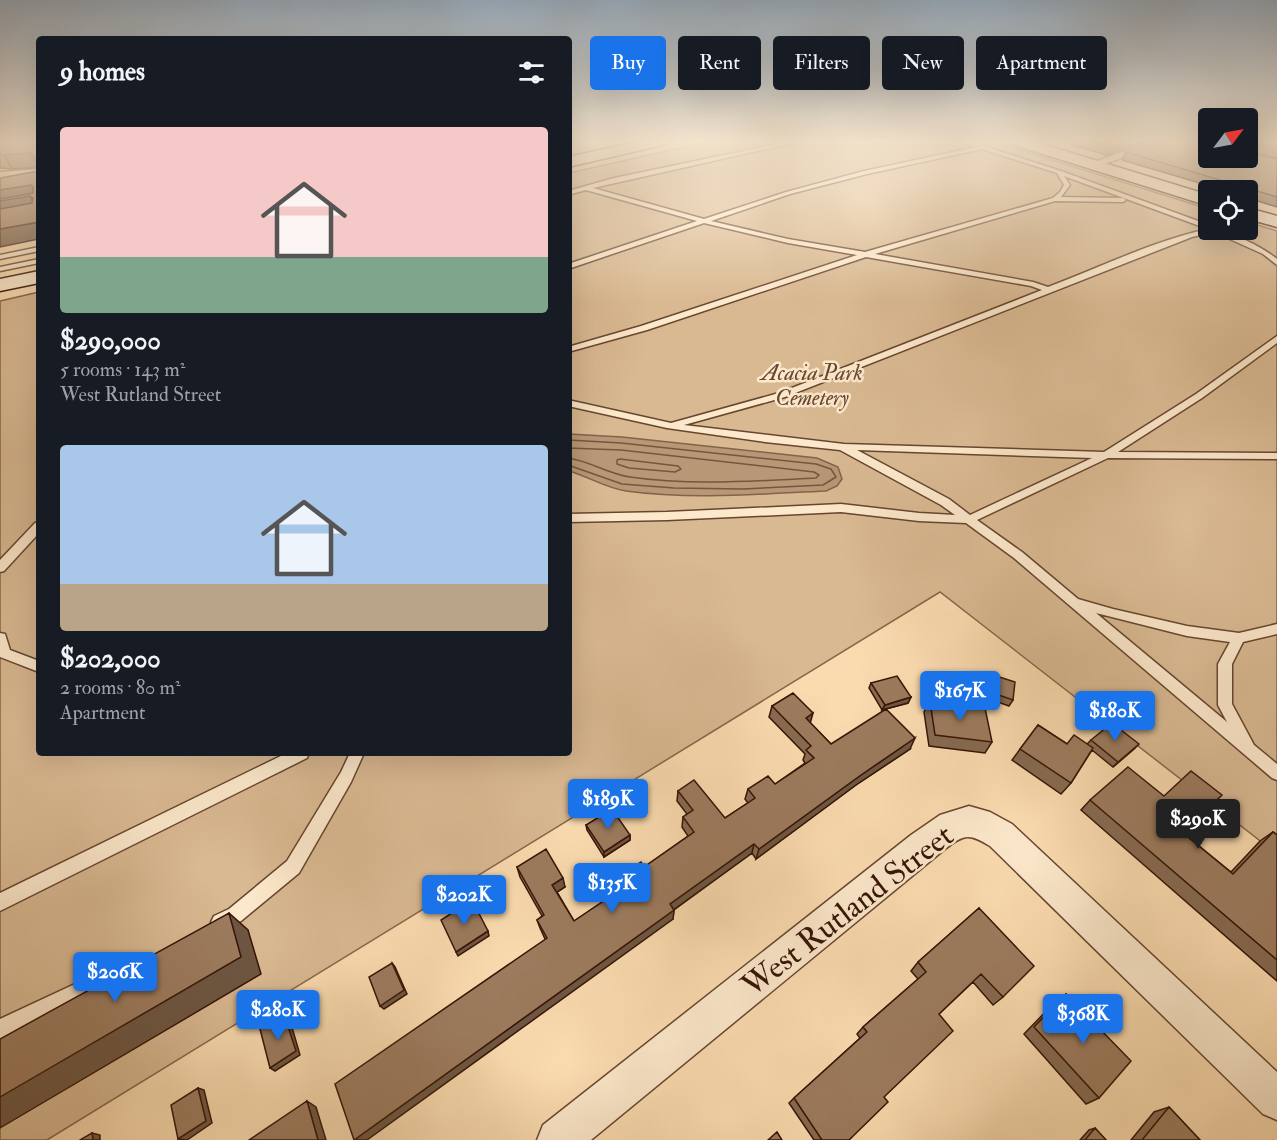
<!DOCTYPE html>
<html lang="en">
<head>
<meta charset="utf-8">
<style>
  body { margin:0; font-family:"IM FELL Double Pica",serif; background:#242831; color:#f1f3f6; height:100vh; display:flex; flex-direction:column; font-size:22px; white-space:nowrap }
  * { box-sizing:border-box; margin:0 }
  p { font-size:20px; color:#9ea1a6 }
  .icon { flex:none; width:33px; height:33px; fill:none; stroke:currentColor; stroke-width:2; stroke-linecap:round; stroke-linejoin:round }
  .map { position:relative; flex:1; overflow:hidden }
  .side { position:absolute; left:36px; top:36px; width:536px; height:720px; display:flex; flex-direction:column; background:#171b24; border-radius:6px; box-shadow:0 6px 24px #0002 }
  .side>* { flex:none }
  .top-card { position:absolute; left:590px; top:36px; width:570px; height:54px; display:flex; gap:12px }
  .needle { width:39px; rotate:58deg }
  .tools { position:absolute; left:1198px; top:108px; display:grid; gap:12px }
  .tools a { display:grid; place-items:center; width:60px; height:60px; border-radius:6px; background:#171b24; box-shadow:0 6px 24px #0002; font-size:30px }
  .price { position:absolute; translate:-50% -51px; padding:0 14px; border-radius:6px; background:#1a73e8; color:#fff; font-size:20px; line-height:39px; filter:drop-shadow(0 2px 3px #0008) }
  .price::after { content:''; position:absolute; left:50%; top:36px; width:18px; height:14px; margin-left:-9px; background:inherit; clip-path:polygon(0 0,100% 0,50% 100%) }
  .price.current { background:#222; color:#fff }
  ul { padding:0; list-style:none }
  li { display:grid; align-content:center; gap:12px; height:318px; padding:0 24px }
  li span { display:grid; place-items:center; height:186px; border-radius:6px; color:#555 }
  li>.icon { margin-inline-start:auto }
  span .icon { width:108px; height:108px; fill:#fffc; stroke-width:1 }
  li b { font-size:26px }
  h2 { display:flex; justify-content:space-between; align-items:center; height:72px; padding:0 24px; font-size:26px }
  .chip { padding:0 21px; border-radius:6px; background:#171b24; box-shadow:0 6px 24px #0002; font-size:21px; line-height:54px }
  .chip.current { background:#1a73e8; color:#fff }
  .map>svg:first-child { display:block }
</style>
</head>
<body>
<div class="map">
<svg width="1277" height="1140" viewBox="0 0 1277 1140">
  <rect width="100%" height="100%" fill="#fadbaf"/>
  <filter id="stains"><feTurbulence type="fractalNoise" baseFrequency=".00333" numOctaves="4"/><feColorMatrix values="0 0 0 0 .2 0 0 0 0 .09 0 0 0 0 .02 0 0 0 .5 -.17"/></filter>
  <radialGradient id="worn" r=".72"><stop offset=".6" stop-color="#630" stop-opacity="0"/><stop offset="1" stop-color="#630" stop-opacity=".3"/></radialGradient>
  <path fill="#d9b992" stroke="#88664c" stroke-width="1.5" d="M711 141H991L1209 209V230H1248V222L1277 231V854L940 592 47 1140H0V301L39 292V753H568L569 173Z"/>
  <path fill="#b79776" stroke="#836349" stroke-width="1.5" d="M569 434 622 437 817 458 838 467 842 479 837 486 826 491C760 494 691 500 626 491 606 488 587 476 569 471Z"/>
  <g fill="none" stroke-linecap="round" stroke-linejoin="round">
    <path stroke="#76563e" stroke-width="1.5" d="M568 440 621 443 816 464 831 469 836 477 823 485 743 489 674 488 622 484 568 465
      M568 448 621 450 814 472 819 475 816 478C754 481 691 486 630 477 608 474 590 461 568 458
      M620 459 678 466 681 469 675 472 629 468 617 464V460Z"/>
    <g stroke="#674630" stroke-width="3">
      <path id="lane" d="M791 141H802L593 188 704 219 786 192 864 171 976 147 959 141H968L1061 171 1209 225V230C1229 230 1261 246 1277 259V265L1263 254 1214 232 1192 237 785 397 684 425 844 444 1104 452 1196 394 1277 336V343L1202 398 1118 452 1277 453V459L1108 458 977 520 1022 552 1078 599 1113 609 1187 626 1239 633 1277 624V634L1243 642 1232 664V704L1254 745 1277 764V780L1272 778 1014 558 966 523 919 521 841 512 667 520 568 522V514L667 512 841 504 919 513 955 515 941 505 840 450 765 442 667 428 568 406V400L671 423 779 393 1042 290 1031 286 866 257 647 330 568 352V347L641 326 857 255 788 243 704 223 568 269V264L697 221 586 190 568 195V191L614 178ZM982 149 1057 173 1064 185 1060 192 1053 198 865 252 788 239 711 221 790 194 867 174ZM1064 176 1208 229C1153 241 1101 267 1048 287L1033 282 875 254 1055 201 1123 202 1126 200 1123 198 1061 197 1070 185ZM857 450 1092 458 970 515 949 499ZM1096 613 1187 636 1230 642 1218 664V705L1227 722Z
        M39 247V251L0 259V255Z
        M39 259V263L0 271V267Z
        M39 522V533L4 571 0 572V560L35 523Z
        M0 633 5 634 10 650 39 661V672L0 657Z
        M287 753H309L307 758 0 911V893Z
        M350 753H364L351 782 299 873 241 921 220 931 214 928 211 922 214 916 229 909 287 861 341 772Z
        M135 956 141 959 144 965 141 971 0 1039V1019Z"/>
    </g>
    <g stroke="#674630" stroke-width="3">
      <path id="street" d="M1153 141H1170L1096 167 1092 168 1086 165Z
        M39 169V175L0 180V172Z
        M969 806 990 812 1012 824 1277 1072V1120L1263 1114 990 846C969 833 964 834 945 849L591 1140H537L543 1125 911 835 940 815Z"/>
    </g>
    <g stroke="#361406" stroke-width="3">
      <path id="secondary" d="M641 141H670L663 145 568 167V157Z
        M1009 141H1032L1209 195V206L1011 144Z
        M1248 208 1277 216V227L1248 219Z
        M39 271V283L0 291V279Z"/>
    </g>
    <use href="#lane" fill="#fce8cb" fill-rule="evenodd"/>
    <use href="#street" fill="#fce8cb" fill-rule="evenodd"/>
    <use href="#secondary" fill="#fce8cb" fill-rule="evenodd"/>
  </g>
  <path fill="#866a51" stroke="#361406" stroke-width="1.5" d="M0 141H39V167L12 169 0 168Z
    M1060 141H1145L1106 155Z
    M1248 141H1277V158L1248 152Z
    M1126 152 1209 158 1277 159V207L1248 198V190H1223L1122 160Z
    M987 673 1013 700 1009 706 981 696 984 679Z
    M871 683 911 697 908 703 882 710 869 688Z
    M930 701 992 742 985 753 929 746 924 712Z
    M772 706 810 723 831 744 910 749 856 785 756 859 752 853 674 910 673 919 545 939 540 928 537 920 542 916 520 877 517 867 565 887 557 892 574 921 620 890 618 886 617 877 644 867 688 836 682 827 683 817 687 814 677 801 678 791 725 818 748 803 745 799 748 789 775 784 805 763 803 760 805 754 769 717Z
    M1038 725 1067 744H1087L1091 740 1134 749 1113 767 1092 750 1071 783 1061 794 1012 760Z
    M1090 800 1183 833 1231 872 1260 841 1273 832 1277 835V981L1081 810Z
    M586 825 630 835V840L604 857 587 830Z
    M979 908 1003 997 993 1005 973 982 939 1014 884 1097 849 1140H814L789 1103 794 1098 860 1038 857 1034 863 1027 918 979 911 971 918 962Z
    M1066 994 1099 1098 1086 1104 1024 1034 1055 1002Z
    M1169 1107 1200 1140H1131L1154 1112Z
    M1095 1128 1106 1140H1080L1089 1130Z"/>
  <path fill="#6d5642" stroke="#361406" stroke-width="1.5" d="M1127 141H1145L1106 155 1110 147Z
    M31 153 39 167 12 169 4 155Z
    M31 185 39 200 33 198 30 196 39 211 0 218V190Z
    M39 222V239L0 247V229Z
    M911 697 908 703 882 710 885 705Z
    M813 713 810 724 806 718Z
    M915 738 910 749 856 785 756 859 759 849 861 775Z
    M1139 744 1134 749 1113 767 1118 762Z
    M630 835V840L604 857V852Z
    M754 844 752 853 669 913 670 904Z
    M563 878 565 887 554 894 552 885Z
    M674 910 673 919 367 1140H354Z
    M229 913 248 930 261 974 0 1128V1097Z
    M488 931 489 936 458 956 456 952Z
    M392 963 395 967 407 994 384 1009 380 1006Z
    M284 1014 289 1017 300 1055 275 1071 270 1068Z
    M198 1088 204 1090 212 1123 187 1140 178 1139Z
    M307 1101 316 1107 326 1140H318Z
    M92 1133 100 1135V1140H93Z"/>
  <path fill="#9c7b5e" stroke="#361406" stroke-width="1.5" d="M0 141H39V158L34 157 31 153 0 155Z
    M1089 141H1127L1110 147Z
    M1157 141 1209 142V158H1248V152L1277 159V197L1126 152Z
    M1248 141H1277V149L1251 143 1250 148 1248 149Z
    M39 171V222L0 229V209L32 203 33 198 30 196 0 201V199L33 193V187L31 185 0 190V178Z
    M987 673 1015 682 1013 700 984 690Z
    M897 676 911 697 885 705 871 683Z
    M793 693 813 713 806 718 831 744 886 709 915 738 861 775 759 849 754 844 670 904 674 910 354 1140 335 1084 547 938 537 920 544 915 517 867 546 849 563 878 552 885 574 921 624 887 617 877 641 862 644 867 694 832 683 817 693 810 678 791 694 780 725 818 755 798 748 789 768 776 775 784 814 758 806 750 811 746 772 706Z
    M930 701 985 708 992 742 935 735Z
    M1112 723 1139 744 1118 762 1091 740Z
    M1038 725 1067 744 1074 735 1093 748 1071 783 1020 749Z
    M1128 767 1164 796 1191 771 1222 795 1183 833 1233 874 1273 832 1277 835V960L1090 800Z
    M612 809 630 835 604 852 586 825Z
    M472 900 488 931 456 952 441 920Z
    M979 908 1034 966 1003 997 981 974 939 1014 953 1031 884 1097 888 1102 849 1140H822L794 1098 867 1032 863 1027 926 972 918 962Z
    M229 913 241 957 0 1097V1039Z
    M392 963 404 990 380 1006 369 977Z
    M1066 994 1131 1061 1099 1098 1034 1027Z
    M284 1014 296 1051 270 1068 260 1029Z
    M198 1088 206 1121 178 1139 171 1105Z
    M307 1101 318 1140H249Z
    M1169 1107 1200 1140H1142Z
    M1095 1128 1106 1140H1085Z
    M777 1132 782 1140H768Z
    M92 1133 93 1140H80Z"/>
  <linearGradient id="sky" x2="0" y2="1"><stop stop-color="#94a8ba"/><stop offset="0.47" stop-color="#fdefdb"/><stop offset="1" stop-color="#fdefdb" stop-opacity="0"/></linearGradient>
  <rect width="1277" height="301" fill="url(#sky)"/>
  <g text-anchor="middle" stroke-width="5" stroke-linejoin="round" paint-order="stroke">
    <g font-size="22" font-style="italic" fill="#674630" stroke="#fce8cb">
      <text x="812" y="380">Acacia Park<tspan x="812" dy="25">Cemetery</tspan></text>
    </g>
    <g font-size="32" fill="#361406" stroke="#fce8cb">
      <text transform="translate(847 910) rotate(-38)" y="11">West Rutland Street</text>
    </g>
  </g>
  <rect width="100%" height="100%" filter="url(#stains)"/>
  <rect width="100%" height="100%" fill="url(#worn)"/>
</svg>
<div class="tools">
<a><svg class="needle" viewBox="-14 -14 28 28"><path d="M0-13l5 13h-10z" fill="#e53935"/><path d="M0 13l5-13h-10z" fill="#9ea1a6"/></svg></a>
<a><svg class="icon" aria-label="locate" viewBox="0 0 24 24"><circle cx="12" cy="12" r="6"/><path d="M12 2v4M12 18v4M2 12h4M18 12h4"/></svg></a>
</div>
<b class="price" style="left:960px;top:722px">$167K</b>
<b class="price" style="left:1115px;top:742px">$180K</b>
<b class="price" style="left:608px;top:830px">$189K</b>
<b class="price current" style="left:1198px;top:850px">$290K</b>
<b class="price" style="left:612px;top:914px">$135K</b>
<b class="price" style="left:464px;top:926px">$202K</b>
<b class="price" style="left:115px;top:1003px">$206K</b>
<b class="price" style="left:278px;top:1041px">$280K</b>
<b class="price" style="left:1083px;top:1045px">$368K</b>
<div class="top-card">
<a class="chip current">Buy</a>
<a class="chip">Rent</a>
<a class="chip">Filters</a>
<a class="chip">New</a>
<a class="chip">Apartment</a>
</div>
<section class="side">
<h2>9 homes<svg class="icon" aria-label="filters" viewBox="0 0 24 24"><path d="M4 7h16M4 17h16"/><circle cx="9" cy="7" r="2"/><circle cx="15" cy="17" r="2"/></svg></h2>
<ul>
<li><span style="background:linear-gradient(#f6c9c9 70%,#7fa58c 0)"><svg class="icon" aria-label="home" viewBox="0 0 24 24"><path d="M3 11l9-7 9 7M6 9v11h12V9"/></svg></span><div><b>$290,000</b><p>5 rooms · 143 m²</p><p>West Rutland Street</p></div></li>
<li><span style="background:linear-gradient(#a9c7e8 75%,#b9a48a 0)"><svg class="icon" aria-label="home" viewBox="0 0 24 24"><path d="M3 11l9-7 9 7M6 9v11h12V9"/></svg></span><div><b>$202,000</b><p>2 rooms · 80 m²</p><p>Apartment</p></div></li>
</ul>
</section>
</div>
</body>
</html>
